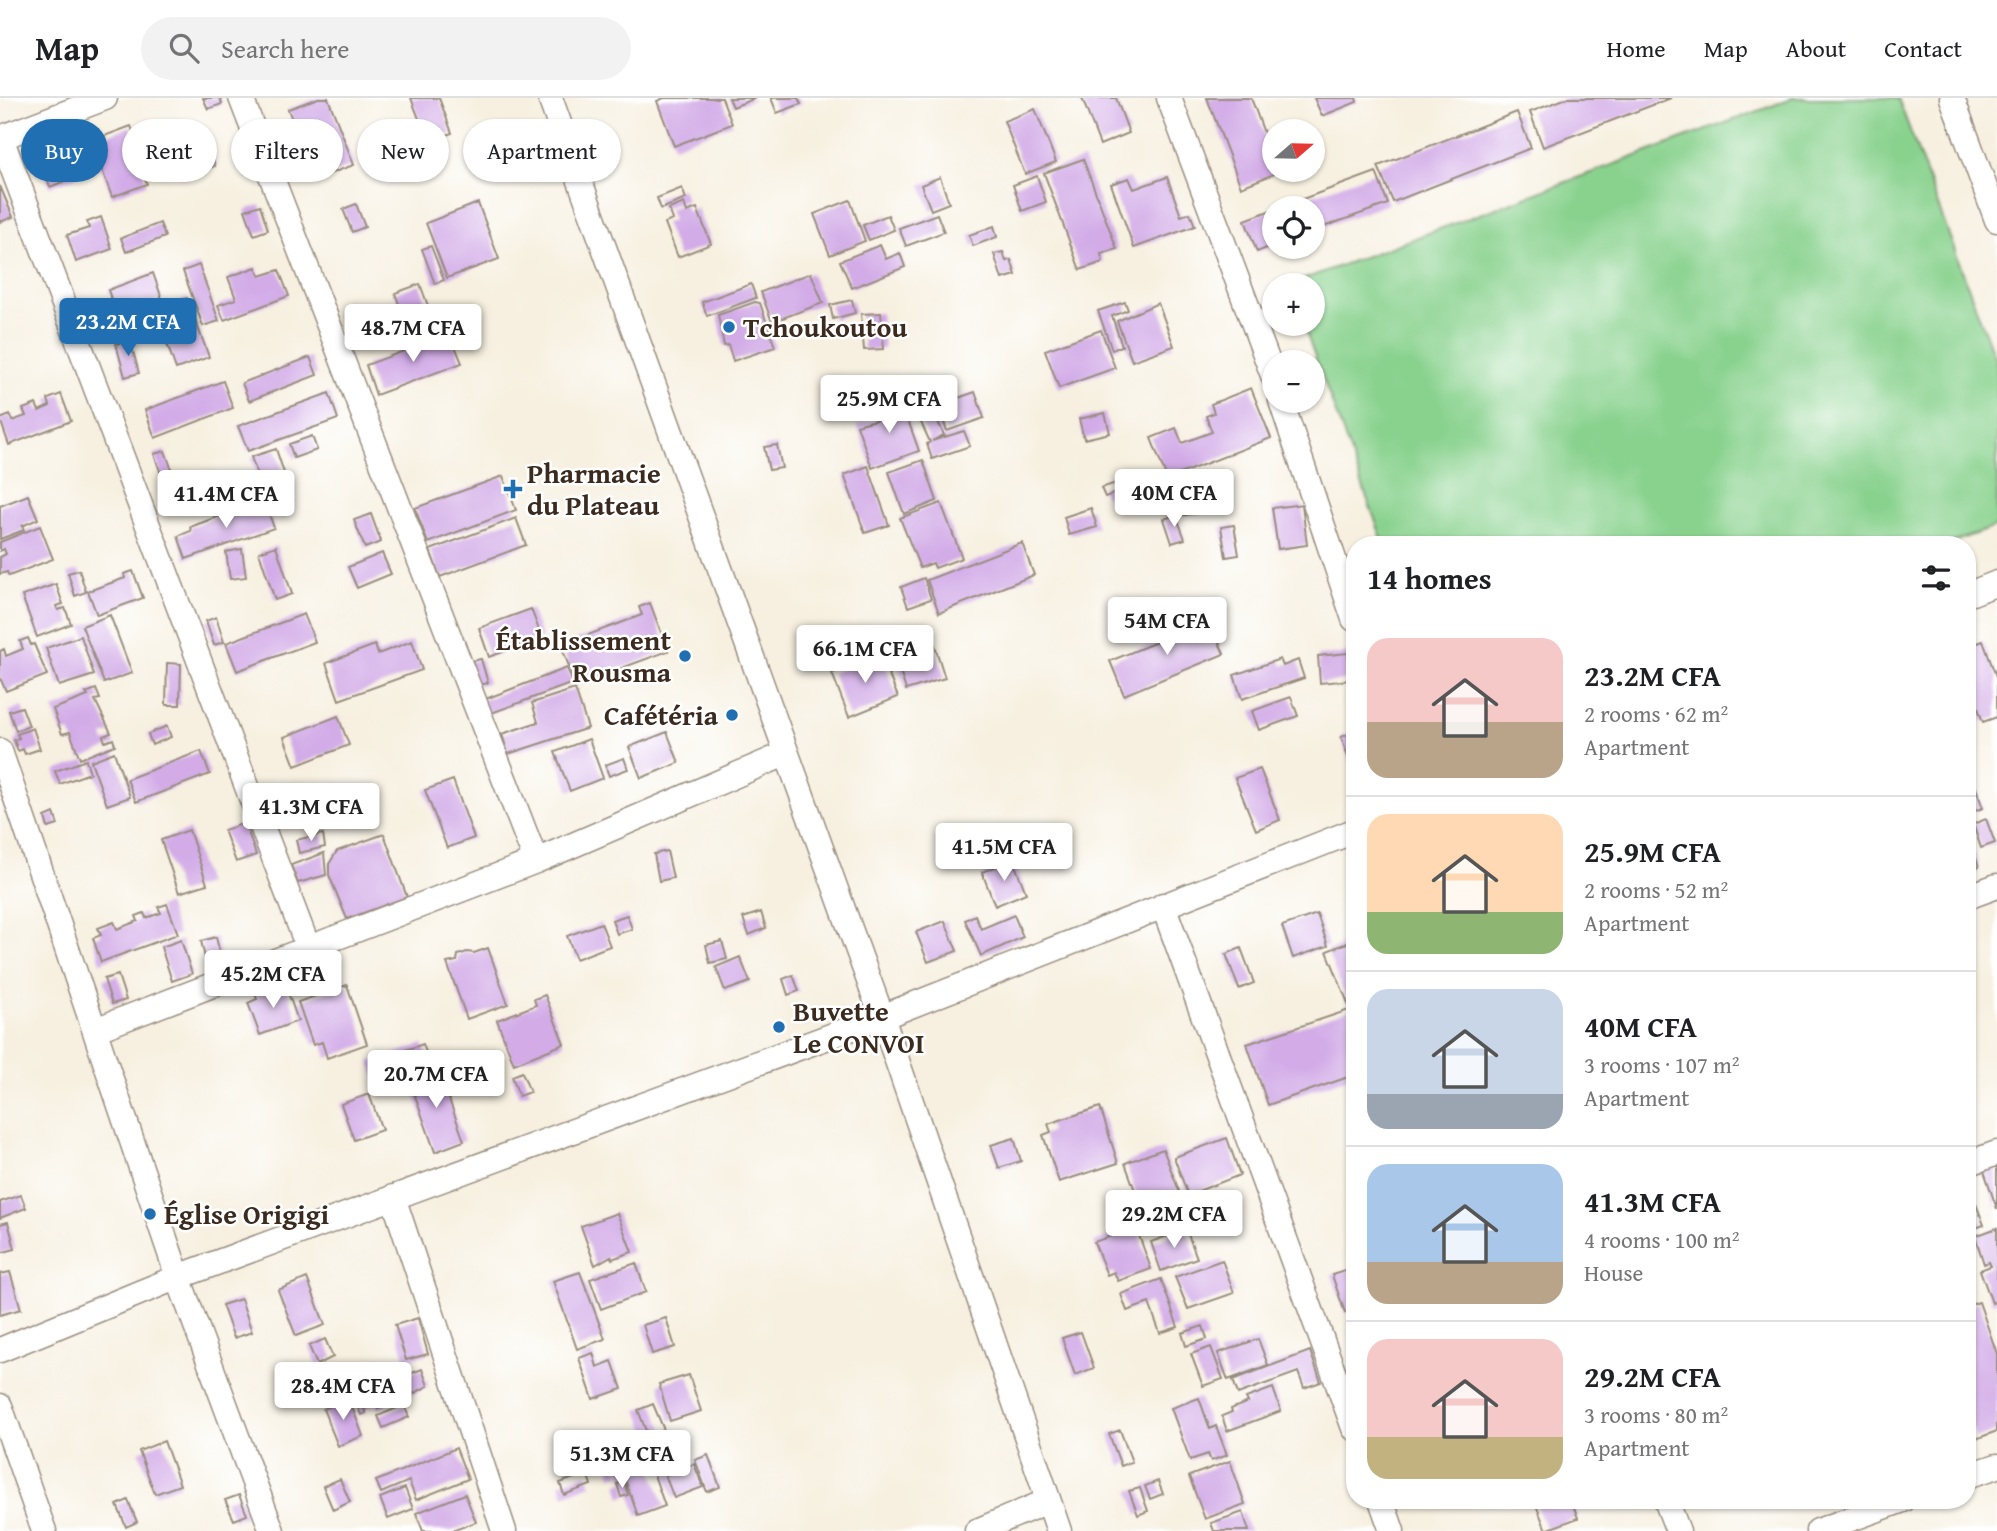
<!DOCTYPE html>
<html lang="en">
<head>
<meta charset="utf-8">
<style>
  body { margin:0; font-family:"Gentium Book Plus",serif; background:#f2f2f2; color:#202124; height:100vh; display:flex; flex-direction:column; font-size:26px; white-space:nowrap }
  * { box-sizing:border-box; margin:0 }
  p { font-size:23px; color:#757577 }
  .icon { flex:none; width:38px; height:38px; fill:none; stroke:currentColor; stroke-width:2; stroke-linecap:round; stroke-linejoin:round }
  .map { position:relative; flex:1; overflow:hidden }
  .side { position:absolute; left:1346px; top:438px; width:630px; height:973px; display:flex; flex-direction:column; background:#fff; border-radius:28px; box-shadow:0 2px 5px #0004 }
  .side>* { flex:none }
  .top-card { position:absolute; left:21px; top:21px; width:665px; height:63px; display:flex; gap:14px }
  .needle { width:46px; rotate:70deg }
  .controls { position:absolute; left:1262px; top:21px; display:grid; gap:14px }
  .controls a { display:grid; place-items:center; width:63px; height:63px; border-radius:50%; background:#fff; box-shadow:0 2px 5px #0004; font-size:35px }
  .price { position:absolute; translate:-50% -60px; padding:0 16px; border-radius:7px; background:#fff; color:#222; font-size:23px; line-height:46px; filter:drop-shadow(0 2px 4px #0008) }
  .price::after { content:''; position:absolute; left:50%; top:42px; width:21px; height:16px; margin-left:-10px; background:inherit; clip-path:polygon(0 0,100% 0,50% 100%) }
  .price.selected { background:#1f6fb2; color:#fff }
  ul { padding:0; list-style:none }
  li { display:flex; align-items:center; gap:21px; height:175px; padding:0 21px }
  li+li { border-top:2px solid #e0e0e0 }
  li span { display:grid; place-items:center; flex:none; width:196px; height:140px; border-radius:21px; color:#555 }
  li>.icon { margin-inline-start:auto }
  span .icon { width:84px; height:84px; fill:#fffc; stroke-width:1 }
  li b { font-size:30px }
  h2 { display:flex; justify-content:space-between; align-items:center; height:84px; padding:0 21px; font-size:30px }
  .tag { padding:0 24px; border-radius:32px; background:#fff; box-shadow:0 2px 5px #0004; font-size:24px; line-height:63px }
  .tag.selected { background:#1f6fb2; color:#fff }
  header { display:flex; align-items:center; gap:42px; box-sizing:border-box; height:98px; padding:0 35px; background:#fff; border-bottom:2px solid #e0e0e0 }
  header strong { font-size:33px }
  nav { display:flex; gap:38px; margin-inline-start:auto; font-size:24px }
  .search { width:490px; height:63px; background:#f2f2f2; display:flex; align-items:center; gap:18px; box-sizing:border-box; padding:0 24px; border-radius:38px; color:#757577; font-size:26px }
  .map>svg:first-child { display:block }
</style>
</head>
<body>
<header>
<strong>Map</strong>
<div class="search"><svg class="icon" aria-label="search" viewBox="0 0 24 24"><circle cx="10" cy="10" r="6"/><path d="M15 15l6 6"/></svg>Search here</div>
<nav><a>Home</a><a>Map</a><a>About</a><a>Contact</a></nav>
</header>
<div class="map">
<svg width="1997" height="1433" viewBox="0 0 1997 1433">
  <rect width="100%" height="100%" fill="#fff"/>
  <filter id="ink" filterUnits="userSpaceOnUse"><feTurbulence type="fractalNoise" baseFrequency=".0143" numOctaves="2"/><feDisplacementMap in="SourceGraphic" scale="14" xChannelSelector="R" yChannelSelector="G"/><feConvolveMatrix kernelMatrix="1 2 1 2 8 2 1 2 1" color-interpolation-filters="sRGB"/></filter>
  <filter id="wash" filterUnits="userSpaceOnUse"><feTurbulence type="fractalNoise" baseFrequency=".00686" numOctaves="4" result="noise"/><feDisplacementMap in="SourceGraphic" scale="28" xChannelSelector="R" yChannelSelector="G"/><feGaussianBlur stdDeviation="1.57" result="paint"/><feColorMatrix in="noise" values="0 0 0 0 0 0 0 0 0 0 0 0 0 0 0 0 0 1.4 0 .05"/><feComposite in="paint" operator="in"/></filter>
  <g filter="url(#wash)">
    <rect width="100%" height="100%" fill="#f7f0e0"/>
    <path fill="#89d28e" stroke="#627e56" stroke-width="2" d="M1793 0H1898L1997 266V428L1948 446H1384L1303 226H1312V187H1288Z"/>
    <g id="blocks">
      <path fill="#d2abe7" d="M203 0H220L222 6 208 11Z
        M318 0H328L354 67 315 81 288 11Z
        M411 0H439L452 35 428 44Z
        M664 0H722L732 26 674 48 657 3Z
        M729 0H756L733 9Z
        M771 0H798L801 6 777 15Z
        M1082 0H1116L1129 35 1100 47Z
        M1207 0H1251L1274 62V72L1279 74 1241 89Z
        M1314 0H1356L1357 4 1322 18Z
        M1567 0H1671L1543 49 1530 14Z
        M1035 11 1056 64 1025 76 1004 23Z
        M1517 14 1531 50 1393 104 1378 68Z
        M131 28 146 68 141 70 147 86 112 99 101 69 50 89 40 62Z
        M424 42 432 62 399 74 392 54Z
        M210 52 215 68 181 80 176 64Z
        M1083 61 1117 151 1101 156 1103 164 1080 172 1044 75Z
        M1376 74 1388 106 1312 133V110H1278Z
        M1037 78 1046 104 1022 113 1013 87Z
        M940 79 949 105 931 112 921 87Z
        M1167 79 1181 118 1190 115 1195 128 1134 150 1111 86 1129 80 1134 91Z
        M0 88 13 119 0 124Z
        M682 90 686 101 661 111 657 100Z
        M850 102 865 143 830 157 814 116Z
        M478 105 499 161 447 180 426 125Z
        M684 105 687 114 697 110 711 146 678 159 665 125 673 122 669 111Z
        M356 106 365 129 352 134 343 111Z
        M260 107 268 132 254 137 245 112Z
        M1274 111V147L1257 154 1245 122Z
        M937 116 944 134 906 148 899 130Z
        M888 117 894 132 869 142 863 127Z
        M101 119 112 151 76 164 67 137 89 130 87 124Z
        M160 125 165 139 126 154 121 140Z
        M994 128 997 139 973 148 969 137Z
        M880 147 886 161 900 155 905 169 852 190 840 163Z
        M431 148 444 182 435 186 422 151Z
        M1003 154 1006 163 1011 162 1016 177 1002 181 994 156Z
        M199 167 219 223 203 228 183 173Z
        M256 169 260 178 279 172 289 198 224 222 218 207 236 201 228 179Z
        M153 175 162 201 117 218 108 192Z
        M811 175 823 205 772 224 761 194Z
        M420 186 438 235 413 245 395 195Z
        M751 186 756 200 707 218 702 204Z
        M187 200 209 259 176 271 160 226 126 238 121 224Z
        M852 202 855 215 833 221 830 207Z
        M755 204 760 205 775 249 733 263 728 247 724 248 718 217Z
        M1125 204 1128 212 1112 218 1122 248 1112 252 1098 213Z
        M1158 205 1174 248 1132 263 1117 223Z
        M881 215 884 251 864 252 861 216Z
        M1101 232 1115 270 1059 290 1045 252Z
        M450 236 462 265 376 297 366 267Z
        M130 242 139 275 125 279 116 246Z
        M310 259 317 277 249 303 242 285Z
        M223 283 233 310 155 340 145 312Z
        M922 288 944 337 932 343 964 333 970 348 932 361 927 346 930 344 907 294Z
        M1251 290 1271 340 1167 381 1151 340 1176 330 1182 345 1212 334 1206 318 1214 315 1211 306Z
        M898 294 919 353 872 370 857 327 887 319 885 315 892 312 887 298Z
        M975 294 984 320 947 333 938 307Z
        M329 295 338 321 248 353 238 328Z
        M61 296 71 323 9 347 0 321 10 317 12 323 26 318 23 311 36 306 39 313 50 308 48 301Z
        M1105 315 1110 335 1084 341 1079 321Z
        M312 338 317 352 294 360 289 346Z
        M777 347 782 370 769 372 764 349Z
        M276 351 293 402 269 410 251 359Z
        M165 353 173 375 162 379 154 356Z
        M923 362 937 403 904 416 889 374Z
        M868 368 889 427 865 435 844 377Z
        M503 378 516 412 428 445 415 410Z
        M1116 385 1119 394 1105 399 1101 390Z
        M28 397 38 421 22 428 24 432 0 441V408Z
        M1204 399 1206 414 1184 417 1182 402Z
        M264 402 274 430 186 461 178 438 191 433 190 429Z
        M941 405 962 460 935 470 933 465 920 470 900 420Z
        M1302 406 1307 447 1278 451 1272 410Z
        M1091 410 1097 429 1069 437 1064 419Z
        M371 416 381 444 365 450 354 422Z
        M1176 417 1185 441 1172 445 1164 421Z
        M516 420 526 447 440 479 430 452Z
        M1234 427 1239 457 1226 459 1221 429Z
        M40 428 53 461 9 478 7 474 0 476V459L6 456 4 451 0 453V444Z
        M1022 445 1034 477 939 515 927 482Z
        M276 448 292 496 275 502 259 454Z
        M242 451 246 479 230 481 226 454Z
        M382 455 391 476 357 490 348 469Z
        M79 472 86 494 75 498 68 475Z
        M133 473 143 500 97 517 88 493 125 480 124 476Z
        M924 480 931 501 908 509 901 489Z
        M56 486 63 506 56 508 58 512 65 510 71 526 37 539 22 498Z
        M650 505 668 553 576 587 561 547 642 517 639 509Z
        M531 511 542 540 489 559 479 530Z
        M304 516 315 544 237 573 226 545Z
        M110 517 132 575 104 585 82 528Z
        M216 519 224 544 214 547 206 523Z
        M1210 522 1224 556 1124 597 1110 563Z
        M81 538 94 577 59 588 46 550Z
        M932 539 945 580 906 592 893 552Z
        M28 540 31 547 34 546 47 577 6 593 0 580V553L4 551 6 558 23 551 20 543Z
        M412 543 422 572 339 602 326 565 375 547 378 556Z
        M1983 543 1997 581V619L1983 624 1967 579V549Z
        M1348 555 1350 582 1320 585 1318 558Z
        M880 556 898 599 849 619 832 575Z
        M481 561 488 585 475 588 468 564Z
        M1280 561 1283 568 1298 562 1304 580 1242 601 1234 577Z
        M167 565 181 566 180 607H166Z
        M567 570 573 585 486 617 480 603Z
        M96 591 100 601 95 602 111 635 103 638 105 644 113 641 115 647 80 661 70 634 62 636 53 611 88 598 86 595Z
        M575 591 588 630 508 656 502 636 538 624 532 605Z
        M1291 599 1298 618 1259 632 1252 613Z
        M22 609 29 628 16 633 9 613Z
        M338 618 349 647 295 668 284 639Z
        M167 628 171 639 152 647 148 636Z
        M33 630 40 651 25 656 23 651 18 653 14 642 19 640 17 636Z
        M667 634 679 665 641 680 629 649Z
        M1354 634V663L1350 664 1341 639Z
        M589 641 603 680 570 693 555 654Z
        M201 653 210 676 136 704 127 681Z
        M114 654 130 699 107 707 91 663Z
        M624 660 628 671 609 678 605 667Z
        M86 662 90 675 60 686 55 673Z
        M1260 671 1280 722 1256 732 1235 680Z
        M1971 676 1983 710 1968 715 1967 677Z
        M453 682 474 740 447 750 425 692Z
        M54 715 58 727 48 730 45 719Z
        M1986 721 1995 745 1981 750 1973 726Z
        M245 725 256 757 236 764 224 732Z
        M189 732 207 786 179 795 161 742Z
        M323 736 325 749 299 755 296 742Z
        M384 736 407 799 347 821 329 777V766L337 753Z
        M1973 752 1979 769 1969 772 1967 754Z
        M667 753 673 780 659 783 654 756Z
        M324 755 326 777 298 785 291 767Z
        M1013 762 1026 795 995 808 982 774Z
        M167 806 178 836 101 864 93 840 101 837 98 830 114 824 117 831 138 823 136 818 144 815 146 820 161 815 158 809Z
        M761 814 766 830 749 837 743 820Z
        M1317 816 1328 848 1293 860 1282 828Z
        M627 817 632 831 617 836 612 822Z
        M975 817 981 831 1014 817 1023 839 981 858 965 822Z
        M945 823 957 853 928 864 916 834Z
        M601 825 610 848 576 861 567 838Z
        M216 839 222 864 207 868 201 843Z
        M181 842 192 876 172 883 161 849Z
        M1354 842V906L1349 908 1327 853Z
        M722 843 727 861 710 865 706 847Z
        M488 850 508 906 467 921 447 865 457 863 458 857 467 854 474 855Z
        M1241 850 1254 885 1239 891 1226 856Z
        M740 859 750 884 725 893 716 869Z
        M118 877 126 902 112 906 104 881Z
        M793 877 799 893 788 897 783 881Z
        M285 886 298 923 260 937 248 905 257 901 255 896 266 892 268 897 277 894 275 889Z
        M347 887 367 946 327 960 322 944 313 947 298 904Z
        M545 897 564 946 514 966 497 922 536 907 534 901Z
        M1349 912 1354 929V977L1268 1007 1247 946Z
        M423 946 428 960 375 978 370 964Z
        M463 960 470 985 455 989 447 965Z
        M438 971 464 1043 435 1054 409 981Z
        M522 974 530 994 519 998 512 978Z
        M369 996 382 1032 354 1042 341 1006Z
        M1100 1009 1118 1065 1059 1084 1043 1037 1051 1034 1048 1026Z
        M1014 1040 1021 1063 999 1070 991 1047Z
        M1227 1040 1240 1077 1188 1097 1174 1059Z
        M1163 1051 1184 1106 1145 1120 1125 1065Z
        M1997 1065V1111L1983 1070Z
        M1971 1093 1984 1127 1967 1133V1095Z
        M21 1097 26 1110 0 1120V1104Z
        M617 1115 632 1154 612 1161 611 1158 595 1167 581 1128Z
        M8 1124 15 1151 0 1155V1126Z
        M1136 1129 1151 1171 1118 1183 1114 1174 1107 1177 1094 1144Z
        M1997 1130V1203L1992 1205 1980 1172 1991 1168 1989 1164 1984 1166 1975 1138Z
        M1186 1131 1197 1160 1161 1173 1151 1144Z
        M1222 1162 1234 1195 1188 1211 1175 1179Z
        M636 1165 646 1194 601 1211 590 1181Z
        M1354 1170V1212L1345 1215 1332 1177Z
        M10 1174 21 1211 0 1217V1176Z
        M580 1174 605 1241 577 1251 553 1183Z
        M307 1180 325 1227 296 1238 278 1192Z
        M1161 1181 1178 1229 1160 1235 1149 1205 1127 1213 1121 1196Z
        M241 1201 252 1234 234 1240 222 1207Z
        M1979 1204 1997 1256V1333L1976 1341 1967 1314V1208Z
        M418 1220 428 1256 406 1262 395 1227Z
        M666 1220 675 1249 652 1256 643 1227Z
        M1203 1228 1207 1241 1186 1248 1182 1235Z
        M1081 1234 1094 1270 1075 1277 1062 1240Z
        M325 1241 333 1259 317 1267 309 1248Z
        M1258 1241 1268 1267 1228 1282 1218 1255Z
        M1211 1249 1223 1281 1203 1288 1191 1256Z
        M1310 1253 1321 1284 1304 1290 1298 1274 1238 1296 1233 1282Z
        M593 1255 597 1269 612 1263 622 1291 593 1301 579 1260Z
        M422 1271 428 1288 398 1304 396 1299 385 1303 387 1307 378 1311 376 1306 364 1311 366 1315 361 1317 353 1298Z
        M689 1277 701 1313 670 1323 659 1286Z
        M1273 1290 1281 1313 1227 1333 1222 1318 1232 1314 1231 1311 1248 1304 1246 1300Z
        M1199 1300 1210 1331 1216 1328 1227 1357 1211 1363 1208 1356 1190 1362 1171 1310Z
        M349 1301 363 1338 338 1348 323 1311Z
        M653 1306 664 1332 648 1338 638 1312Z
        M404 1307 409 1319 383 1330 378 1318Z
        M1120 1332 1132 1364 1121 1368 1109 1336Z
        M164 1343 180 1387 155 1396 139 1353Z
        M456 1350 468 1381 416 1402 409 1383 381 1395 376 1383Z
        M651 1350 655 1361 649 1363 665 1408 638 1418 618 1362Z
        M708 1357 720 1389 707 1394 695 1362Z
        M616 1361 620 1376 612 1378 608 1364Z
        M1230 1363 1245 1406 1205 1421 1189 1378Z
        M694 1366 703 1389 674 1400 665 1377Z
        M587 1375 591 1387 564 1397 560 1385Z
        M340 1381 350 1404 333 1412 323 1388Z
        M1158 1383 1163 1396 1150 1401 1145 1388Z
        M624 1384 628 1397 621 1399 617 1386Z
        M405 1390 413 1411 388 1421 380 1400Z
        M1140 1390 1148 1413 1138 1417 1129 1393Z
        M465 1396 476 1424 452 1433H423L416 1415Z
        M239 1397 247 1417 234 1422 225 1402Z
        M128 1402 137 1424 126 1429 117 1407Z
        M1534 1402H1571L1578 1420 1546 1432Z
        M1243 1414 1249 1433H1214L1211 1425Z"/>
    </g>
  </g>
  <g filter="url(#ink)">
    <use href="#blocks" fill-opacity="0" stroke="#998d7f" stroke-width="2"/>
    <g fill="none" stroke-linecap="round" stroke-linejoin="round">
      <g stroke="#998d7f" stroke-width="27">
        <path id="minor" d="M241 0 536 763
          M550 0 882 919 1059 1433
          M1169 0 1274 280
          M1952 0 1997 122
          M0 40 105 0
          M1 40 309 852
          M1281 303 1354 521
          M1967 497 1997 485
          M0 653 178 1179 272 1433
          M1967 799 1997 788
          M1163 807 1354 1330
          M95 932 536 763 785 656
          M1967 1066 1997 1055
          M393 1099 504 1433
          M0 1252 178 1179 882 919 1354 733
          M0 1308 44 1433
          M1967 1378 1997 1368
          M1381 1402 1392 1433
          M1666 1402 1678 1433
          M977 1433 1048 1403
          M1818 1433 1903 1402"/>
      </g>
      <use href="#minor" stroke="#fff" stroke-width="24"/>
    </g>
  </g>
  <g fill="#1f6fb2" stroke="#fff" stroke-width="2.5">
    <circle cx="729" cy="229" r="7"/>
    <path d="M509.5 380.5h7v7h7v7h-7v7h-7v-7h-7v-7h7z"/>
    <circle cx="685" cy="558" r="7"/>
    <circle cx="732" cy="617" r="7"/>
    <circle cx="779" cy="929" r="7"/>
    <circle cx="150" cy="1116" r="7"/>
  </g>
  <g text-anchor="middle" stroke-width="5" stroke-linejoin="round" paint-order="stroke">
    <g font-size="28" font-weight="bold" fill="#3b2a1e" stroke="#fff" text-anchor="start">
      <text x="743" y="239">Tchoukoutou</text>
      <text x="527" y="385">Pharmacie<tspan x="527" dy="32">du Plateau</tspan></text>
      <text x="671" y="552" text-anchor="end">Établissement<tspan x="671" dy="32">Rousma</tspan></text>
      <text x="718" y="627" text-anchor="end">Cafétéria</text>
      <text x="793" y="923">Buvette<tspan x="793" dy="32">Le CONVOI</tspan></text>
      <text x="164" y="1126">Église Origigi</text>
    </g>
  </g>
</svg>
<div class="controls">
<a><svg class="needle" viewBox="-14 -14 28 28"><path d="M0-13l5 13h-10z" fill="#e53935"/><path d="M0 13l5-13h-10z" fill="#757577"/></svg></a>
<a><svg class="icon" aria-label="locate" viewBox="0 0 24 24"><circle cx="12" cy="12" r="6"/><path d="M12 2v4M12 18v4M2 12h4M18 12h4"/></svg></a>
<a>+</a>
<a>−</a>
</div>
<b class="price selected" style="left:128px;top:260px">23.2M CFA</b>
<b class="price" style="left:413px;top:266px">48.7M CFA</b>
<b class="price" style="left:889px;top:337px">25.9M CFA</b>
<b class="price" style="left:1174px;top:431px">40M CFA</b>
<b class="price" style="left:226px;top:432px">41.4M CFA</b>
<b class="price" style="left:1167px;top:559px">54M CFA</b>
<b class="price" style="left:865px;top:587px">66.1M CFA</b>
<b class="price" style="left:311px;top:745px">41.3M CFA</b>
<b class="price" style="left:1004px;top:785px">41.5M CFA</b>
<b class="price" style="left:273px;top:912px">45.2M CFA</b>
<b class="price" style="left:436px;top:1012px">20.7M CFA</b>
<b class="price" style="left:1174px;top:1152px">29.2M CFA</b>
<b class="price" style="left:343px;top:1324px">28.4M CFA</b>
<b class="price" style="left:622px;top:1392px">51.3M CFA</b>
<div class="top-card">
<a class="tag selected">Buy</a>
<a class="tag">Rent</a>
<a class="tag">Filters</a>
<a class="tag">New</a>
<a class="tag">Apartment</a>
</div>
<section class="side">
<h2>14 homes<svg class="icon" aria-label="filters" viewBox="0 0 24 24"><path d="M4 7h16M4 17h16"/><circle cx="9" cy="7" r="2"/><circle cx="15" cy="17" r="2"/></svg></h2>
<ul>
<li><span style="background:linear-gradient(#f6c9c9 60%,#b9a48a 0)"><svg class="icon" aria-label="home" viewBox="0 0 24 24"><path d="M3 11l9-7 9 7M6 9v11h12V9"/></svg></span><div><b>23.2M CFA</b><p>2 rooms · 62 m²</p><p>Apartment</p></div></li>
<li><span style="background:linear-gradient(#ffd9b3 70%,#8fb573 0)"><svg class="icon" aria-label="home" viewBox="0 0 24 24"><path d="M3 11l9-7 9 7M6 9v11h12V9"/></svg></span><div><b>25.9M CFA</b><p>2 rooms · 52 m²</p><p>Apartment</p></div></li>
<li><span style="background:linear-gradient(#c9d6e8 75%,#9aa5b1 0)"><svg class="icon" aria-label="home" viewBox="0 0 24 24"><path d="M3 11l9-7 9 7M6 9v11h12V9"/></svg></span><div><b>40M CFA</b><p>3 rooms · 107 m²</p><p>Apartment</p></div></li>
<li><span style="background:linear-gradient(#a9c7e8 70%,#b9a48a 0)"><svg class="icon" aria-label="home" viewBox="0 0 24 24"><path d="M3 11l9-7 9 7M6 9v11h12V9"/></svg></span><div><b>41.3M CFA</b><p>4 rooms · 100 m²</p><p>House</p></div></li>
<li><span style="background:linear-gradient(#f6c9c9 70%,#c2b280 0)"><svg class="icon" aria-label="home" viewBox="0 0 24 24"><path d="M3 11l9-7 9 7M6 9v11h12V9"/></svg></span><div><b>29.2M CFA</b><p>3 rooms · 80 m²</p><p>Apartment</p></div></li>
</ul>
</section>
</div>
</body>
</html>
